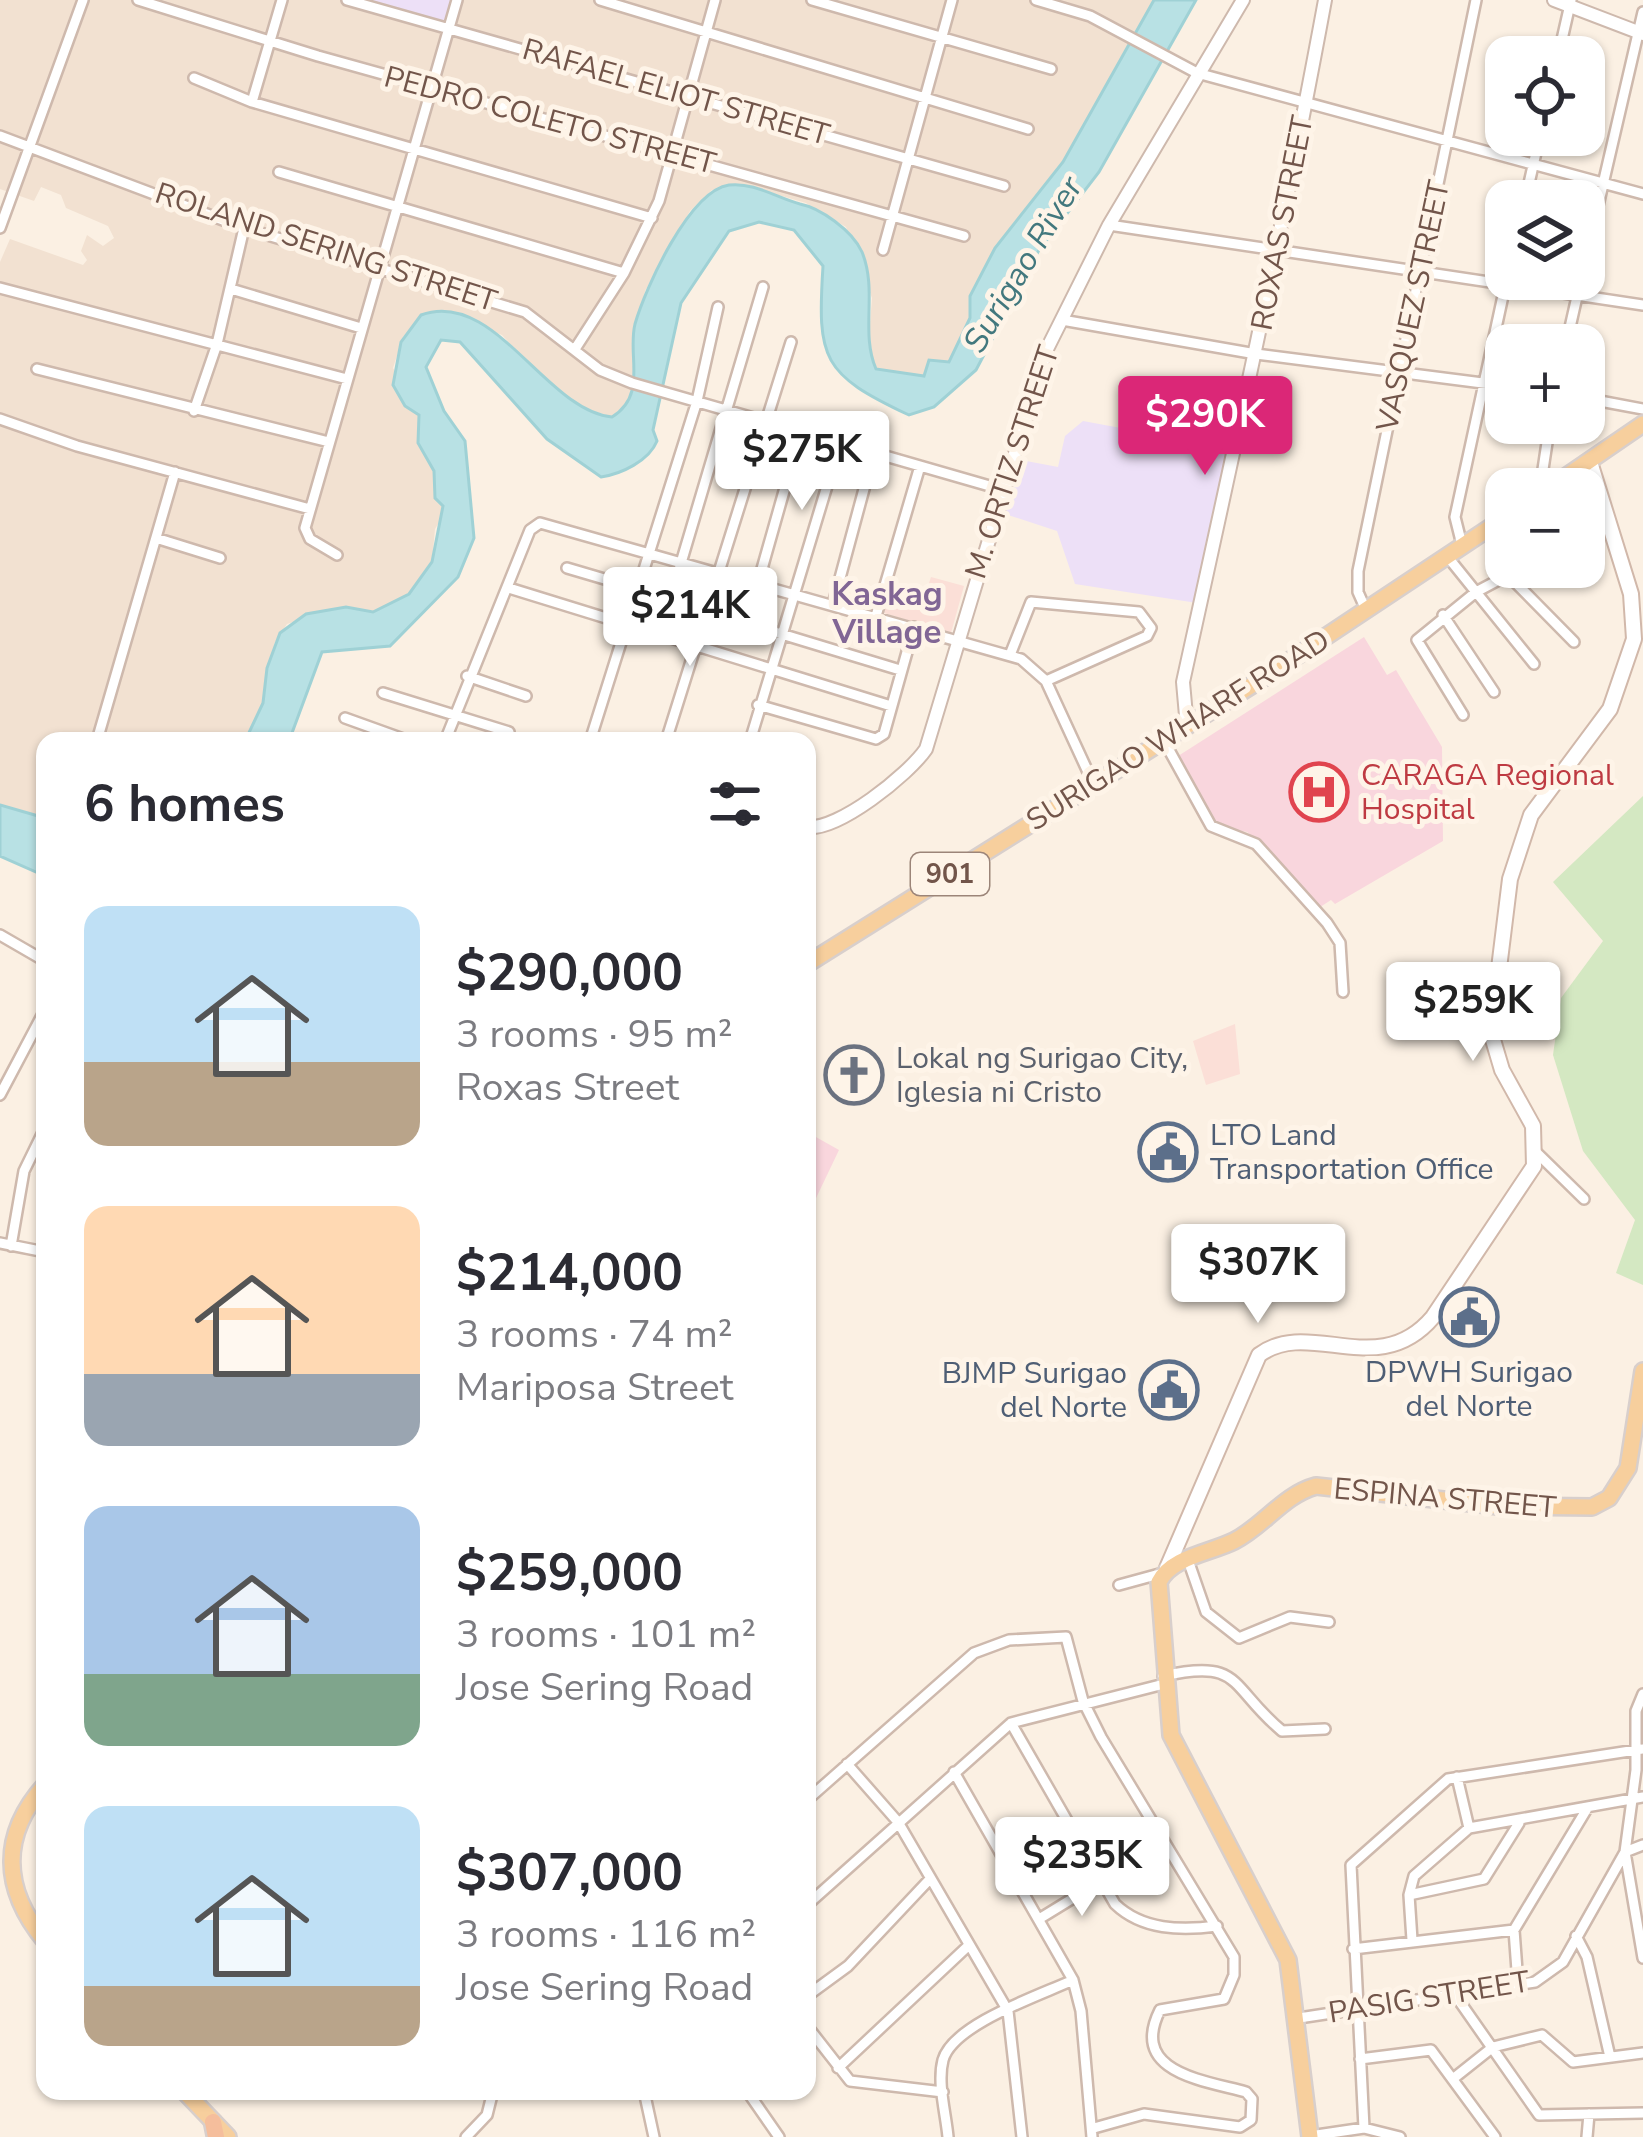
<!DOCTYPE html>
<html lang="en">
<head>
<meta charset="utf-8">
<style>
  body { margin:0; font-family:"Nunito Sans",sans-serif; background:#f7f7f7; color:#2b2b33; height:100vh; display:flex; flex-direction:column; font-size:45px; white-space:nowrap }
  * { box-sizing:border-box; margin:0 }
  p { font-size:39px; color:#7c7c81 }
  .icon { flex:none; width:66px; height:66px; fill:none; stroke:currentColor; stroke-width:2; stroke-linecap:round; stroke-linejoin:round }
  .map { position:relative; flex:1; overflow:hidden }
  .panel { position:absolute; left:36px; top:732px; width:780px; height:1368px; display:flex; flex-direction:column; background:#fff; border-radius:24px; box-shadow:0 3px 9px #0004 }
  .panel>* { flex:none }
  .tools { position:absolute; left:1485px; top:36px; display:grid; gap:24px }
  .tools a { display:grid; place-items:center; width:120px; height:120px; border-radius:24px; background:#fff; box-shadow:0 3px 9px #0004; font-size:60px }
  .price { position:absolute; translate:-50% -102px; padding:0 27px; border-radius:12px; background:#fff; color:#222; font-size:39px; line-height:78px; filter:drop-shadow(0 3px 6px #0008) }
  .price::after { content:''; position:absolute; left:50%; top:72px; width:36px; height:27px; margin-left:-18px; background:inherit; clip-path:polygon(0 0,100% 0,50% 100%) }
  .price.active { background:#db2777; color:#fff }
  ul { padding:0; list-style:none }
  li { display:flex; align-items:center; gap:36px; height:300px; padding:0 48px }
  li span { display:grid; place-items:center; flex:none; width:336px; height:240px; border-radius:24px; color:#555 }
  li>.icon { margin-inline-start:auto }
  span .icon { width:144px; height:144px; fill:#fffc; stroke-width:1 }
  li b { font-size:51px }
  h2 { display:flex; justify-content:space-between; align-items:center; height:144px; padding:0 48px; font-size:51px }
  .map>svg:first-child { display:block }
</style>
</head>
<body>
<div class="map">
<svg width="1643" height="2137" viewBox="0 0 1643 2137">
  <rect width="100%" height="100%" fill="#fbf0e3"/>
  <path fill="#f2e1d1" d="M0 0H357L446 22 452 0H1154L1064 162 995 248 970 295V318L948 362 924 376 876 369 868 350 872 298 846 227 806 203 744 185 712 190 690 211 645 291 630 399 612 417 578 406 539 376 502 335 451 314 421 315 403 337 393 368 419 414 418 443 433 471 444 514 435 529 432 562 409 594 372 612 338 608 287 624 275 642 263 703 245 741H45V818L0 805V262L10 239 83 265 87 260 81 251 87 235 103 246 114 238 108 226 66 208 61 195 41 187 34 201 0 189Z"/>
  <path fill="#fbdfd7" d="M931 577 964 586 951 633 884 613 892 583 926 592Z
    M1235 1024 1240 1074 1206 1085 1193 1041Z"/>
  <path fill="#ede0f7" d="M358 0H452L446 23Z
    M1083 421 1229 448 1197 603 1075 584 1057 531 1005 514 1021 460 1058 467 1065 436Z"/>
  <path fill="#f9d6dd" d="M1364 637 1387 675 1396 670 1442 747 1443 841 1335 904 1331 900 1317 909 1271 852 1247 832 1217 826 1175 758Z
    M807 1132 839 1150 807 1217Z"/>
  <path fill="#d4e8c2" d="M1643 796V1285L1616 1273 1635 1220 1583 1151 1553 1055 1561 998 1603 941 1553 882Z"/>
  <path fill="#b8e1e4" stroke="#9fd1d5" stroke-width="3" d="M1154 0H1196L1099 172 1039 250 976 370 934 407 909 415C822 374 817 360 823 266L794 230 759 222 729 231 681 303 653 430 657 441C649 461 621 474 601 477L547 439 460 342 441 340 426 367 444 411 465 441 474 538 458 577 390 646 322 652 289 741H245L263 703 267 668 280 633 306 614 346 607 373 612 409 594 432 562 443 506 435 498 434 471 418 443 419 415 405 406 393 385 401 342 421 315C494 288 546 411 612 417 648 395 627 355 635 324 645 289 689 191 729 185 754 182 777 198 800 204 820 208 852 230 862 252 878 291 860 332 876 369L924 376 929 360 949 362 970 318V296L995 248 1063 162Z
    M0 805 45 818V876L0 856Z"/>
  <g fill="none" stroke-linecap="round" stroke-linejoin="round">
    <g stroke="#ceb9ad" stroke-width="14">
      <path id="minor" d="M138 0 318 56 964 236
        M347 0 1004 186
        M600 0 1028 129
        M812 0 1051 69
        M1036 0 1090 16 1197 73 1643 194
        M1558 57 1571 0
        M194 78 252 102 652 218
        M252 102 282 0
        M0 136 244 228 525 312 600 370 632 383 1000 489
        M279 172 624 273
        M1525 201 1540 135
        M1109 225 1643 305
        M0 228 83 0
        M883 250 952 0
        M1584 266 1643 12
        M0 288 347 379
        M231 289 361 328
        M1062 320 1256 354 1506 386
        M1566 345 1581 279
        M575 349 624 273 659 201 715 0
        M37 369 329 442
        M1584 398 1643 409
        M194 411 217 344 244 228
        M0 419 77 446 310 509
        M1540 489 1550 423
        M159 539 220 558
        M1462 545 1455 517 1506 282
        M337 555 310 539 305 528 457 0
        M1447 556 1534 664
        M567 568 635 588
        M758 583 801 431
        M509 588 891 706
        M833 604 874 452
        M1366 610 1358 592V571L1476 0
        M709 612 900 670
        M1443 615 1494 692
        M876 616 920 466
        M659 637 763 287
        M1010 655 1031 602 1139 612 1151 628 1147 636 1046 681
        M467 676 526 696
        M383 693 509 732
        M758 705 876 739 884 734 914 627
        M1463 715 1417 640 1476 592 1508 575 1574 642
        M345 718 409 741
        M98 737 175 472
        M445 741 530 530 540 523 1021 659 1046 681 1094 785
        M590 741 697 401 718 307
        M666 741 791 342
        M750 741 840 443
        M1164 741 1211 826 1256 844 1327 923 1340 943 1343 992
        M0 935 45 961
        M0 1095 45 1010
        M1537 1153 1584 1199
        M0 1243 45 1252
        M11 1246 24 1171 45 1128
        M1188 1560 1206 1612 1239 1638 1290 1617 1329 1622
        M1119 1585 1163 1573
        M1163 1676C1243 1658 1229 1687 1282 1731L1325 1729
        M1011 1723 1115 1904C1142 1930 1181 1931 1217 1926
        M847 1764 898 1822 1008 2011 1022 2137
        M954 1772 1073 1980 1081 2011 1092 2137
        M1457 1777 1469 1828
        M807 1800 974 1653 1009 1640 1066 1637 1083 1701 1101 1737 1234 1957V1975L1224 1999 1160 2010C1129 2072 1202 2080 1246 2092L1252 2099 1251 2120 1240 2127 1144 2114 1094 2128
        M1643 1845 1625 1852 1643 1958
        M1409 1895 1484 1879 1519 1823
        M807 1905 1011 1723 1164 1684
        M1039 1919 1101 1881
        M1514 1930 1518 1984
        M1576 1936 1587 1957 1610 2057
        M1412 1940 1409 1895 1414 1876 1469 1828 1643 1797
        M1353 1949 1514 1930 1588 1807
        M1453 1992 1539 2115 1643 2113
        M807 1996 848 1966 929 1880
        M1299 2018 1535 1982 1563 1962 1625 1852 1636 1770V1711L1643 1694
        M807 2026 850 2081 943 2092
        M1360 2059 1431 2050 1495 2137
        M838 2068 968 1946
        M1454 2078 1493 2047 1542 2035 1573 2062 1643 2053
        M644 2091 654 2137
        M747 2091 779 2137
        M1364 2128 1351 1865 1448 1779 1643 1749
        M1310 2136 1364 2128 1400 2137
        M466 2137 487 2115 493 2091
        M948 2137C946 2114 937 2083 943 2060 953 2024 1041 1995 1073 1980
        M1587 2137 1589 2114"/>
    </g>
    <g stroke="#ceb9ad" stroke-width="16">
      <path id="tertiary" d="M1554 0 1643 34
        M1187 727 1183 682C1233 455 1283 228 1325 0
        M807 827C838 831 908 775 926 749L1046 351 1109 225 1243 0"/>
    </g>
    <g stroke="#d1b8aa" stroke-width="18">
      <path id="secondary" d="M1167 1568 1259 1355C1310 1317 1378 1382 1433 1317L1534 1166 1533 1126 1502 1070 1491 1033 1510 879 1531 815 1610 709 1634 639 1631 594 1590 462"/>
    </g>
    <g stroke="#d8cfcc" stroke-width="20">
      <path id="primary" d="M1548 489 1643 424
        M807 964 1265 677 1506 517
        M45 1785C0 1835 2 1889 45 1941
        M184 2091 228 2137
        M1310 2137 1288 1960 1171 1735 1159 1582C1171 1557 1210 1553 1234 1541 1264 1526 1283 1495 1316 1486L1498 1506 1592 1507 1609 1498 1628 1468 1643 1371"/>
    </g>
    <g stroke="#d8cfcc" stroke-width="21">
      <path id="trunk" d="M213 2122 216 2137"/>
    </g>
    <use href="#minor" stroke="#fff" stroke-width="9"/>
    <use href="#tertiary" stroke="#fff" stroke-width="12"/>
    <use href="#secondary" stroke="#fff" stroke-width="14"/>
    <use href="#primary" stroke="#f7cf9d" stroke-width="15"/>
    <use href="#trunk" stroke="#f5be9c" stroke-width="16"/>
  </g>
  <defs>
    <g id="hospital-ring" transform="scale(3)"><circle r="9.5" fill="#fef4e8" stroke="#e0444e" stroke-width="1.5"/><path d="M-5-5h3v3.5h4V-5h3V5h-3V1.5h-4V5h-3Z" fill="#e0444e"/></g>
    <g id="church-ring" transform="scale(3)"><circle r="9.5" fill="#fef4e8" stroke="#6b7280" stroke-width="1.5"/><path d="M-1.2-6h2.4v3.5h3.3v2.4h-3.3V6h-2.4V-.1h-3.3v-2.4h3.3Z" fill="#6b7280"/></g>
    <g id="civic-ring" transform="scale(3)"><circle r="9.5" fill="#fef4e8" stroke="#5c6f8a" stroke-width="1.5"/><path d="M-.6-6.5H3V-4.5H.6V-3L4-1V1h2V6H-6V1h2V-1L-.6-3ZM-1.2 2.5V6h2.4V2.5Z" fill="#5c6f8a"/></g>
  </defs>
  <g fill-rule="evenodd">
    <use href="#hospital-ring" x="1319" y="792"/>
    <use href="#church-ring" x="854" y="1075"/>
    <use href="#civic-ring" x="1168" y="1152"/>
    <use href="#civic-ring" x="1469" y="1317"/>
    <use href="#civic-ring" x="1169" y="1390"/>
  </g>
  <g text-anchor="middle" stroke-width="10" stroke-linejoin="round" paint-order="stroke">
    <rect fill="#fef4e8" stroke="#9c8579" stroke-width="3" x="911" y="853" width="78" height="42" rx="9"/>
    <g font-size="27" font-weight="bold" fill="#72554a">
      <text x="950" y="883">901</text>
    </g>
    <g font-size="30" fill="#72554a" stroke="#fef4e8">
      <text transform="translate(676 92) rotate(16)" y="10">RAFAEL ELIOT STREET</text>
      <text transform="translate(550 120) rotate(15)" y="10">PEDRO COLETO STREET</text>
      <text transform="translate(1282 223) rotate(-79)" y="10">ROXAS STREET</text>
      <text transform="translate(326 247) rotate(18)" y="10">ROLAND SERING STREET</text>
      <text transform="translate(1413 306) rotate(-78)" y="10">VASQUEZ STREET</text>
      <text transform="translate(1012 462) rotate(-72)" y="10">M. ORTIZ STREET</text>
      <text transform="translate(1178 730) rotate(-32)" y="10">SURIGAO WHARF ROAD</text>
      <text transform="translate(1445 1498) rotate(5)" y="10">ESPINA STREET</text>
      <text transform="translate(1429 1997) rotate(-9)" y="10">PASIG STREET</text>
    </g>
    <g font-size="30" fill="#be3a42" stroke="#fef4e8" text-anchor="start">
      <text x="1361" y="785">CARAGA Regional<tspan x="1361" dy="34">Hospital</tspan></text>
    </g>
    <g font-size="30" fill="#5b616d" stroke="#fef4e8" text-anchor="start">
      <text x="896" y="1068">Lokal ng Surigao City,<tspan x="896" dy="34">Iglesia ni Cristo</tspan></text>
    </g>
    <g font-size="30" fill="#4e5e75" stroke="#fef4e8" text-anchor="start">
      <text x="1210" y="1145">LTO Land<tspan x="1210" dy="34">Transportation Office</tspan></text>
      <text x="1469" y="1382" text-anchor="middle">DPWH Surigao<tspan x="1469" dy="34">del Norte</tspan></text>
      <text x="1127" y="1383" text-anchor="end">BJMP Surigao<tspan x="1127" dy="34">del Norte</tspan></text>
    </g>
    <g font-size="33" font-style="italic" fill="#42787e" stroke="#fef4e8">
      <text transform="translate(1022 264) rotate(-59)" y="12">Surigao River</text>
    </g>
    <g font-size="33" font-weight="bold" fill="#816695" stroke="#fef4e8">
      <text x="887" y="605">Kaskag<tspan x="887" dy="38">Village</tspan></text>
    </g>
  </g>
</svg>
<div class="tools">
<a><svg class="icon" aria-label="locate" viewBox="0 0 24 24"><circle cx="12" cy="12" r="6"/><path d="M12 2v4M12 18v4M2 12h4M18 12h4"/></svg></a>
<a><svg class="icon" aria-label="layers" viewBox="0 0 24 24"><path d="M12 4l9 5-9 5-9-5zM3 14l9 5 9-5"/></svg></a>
<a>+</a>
<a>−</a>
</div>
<b class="price active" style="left:1205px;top:478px">$290K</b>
<b class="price" style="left:802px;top:513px">$275K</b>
<b class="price" style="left:690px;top:669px">$214K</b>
<b class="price" style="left:1473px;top:1064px">$259K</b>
<b class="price" style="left:1258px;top:1326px">$307K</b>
<b class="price" style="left:1082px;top:1919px">$235K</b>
<section class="panel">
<h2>6 homes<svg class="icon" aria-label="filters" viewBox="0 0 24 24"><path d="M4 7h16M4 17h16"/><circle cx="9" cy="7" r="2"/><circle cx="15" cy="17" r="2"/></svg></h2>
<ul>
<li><span style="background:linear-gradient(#bfe0f5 65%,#b9a48a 0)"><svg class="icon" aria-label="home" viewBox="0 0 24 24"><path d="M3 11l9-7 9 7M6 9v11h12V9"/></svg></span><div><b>$290,000</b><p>3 rooms · 95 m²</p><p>Roxas Street</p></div></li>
<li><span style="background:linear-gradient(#ffd9b3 70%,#9aa5b1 0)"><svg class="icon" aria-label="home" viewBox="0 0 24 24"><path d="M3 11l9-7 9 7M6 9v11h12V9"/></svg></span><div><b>$214,000</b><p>3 rooms · 74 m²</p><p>Mariposa Street</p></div></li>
<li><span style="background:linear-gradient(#a9c7e8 70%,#7fa58c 0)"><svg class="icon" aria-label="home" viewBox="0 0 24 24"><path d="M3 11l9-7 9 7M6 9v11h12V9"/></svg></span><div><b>$259,000</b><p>3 rooms · 101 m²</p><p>Jose Sering Road</p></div></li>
<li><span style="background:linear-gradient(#bfe0f5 75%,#b9a48a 0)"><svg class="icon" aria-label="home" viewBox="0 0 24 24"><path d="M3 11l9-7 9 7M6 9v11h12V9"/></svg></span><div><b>$307,000</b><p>3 rooms · 116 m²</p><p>Jose Sering Road</p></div></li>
</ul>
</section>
</div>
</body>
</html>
